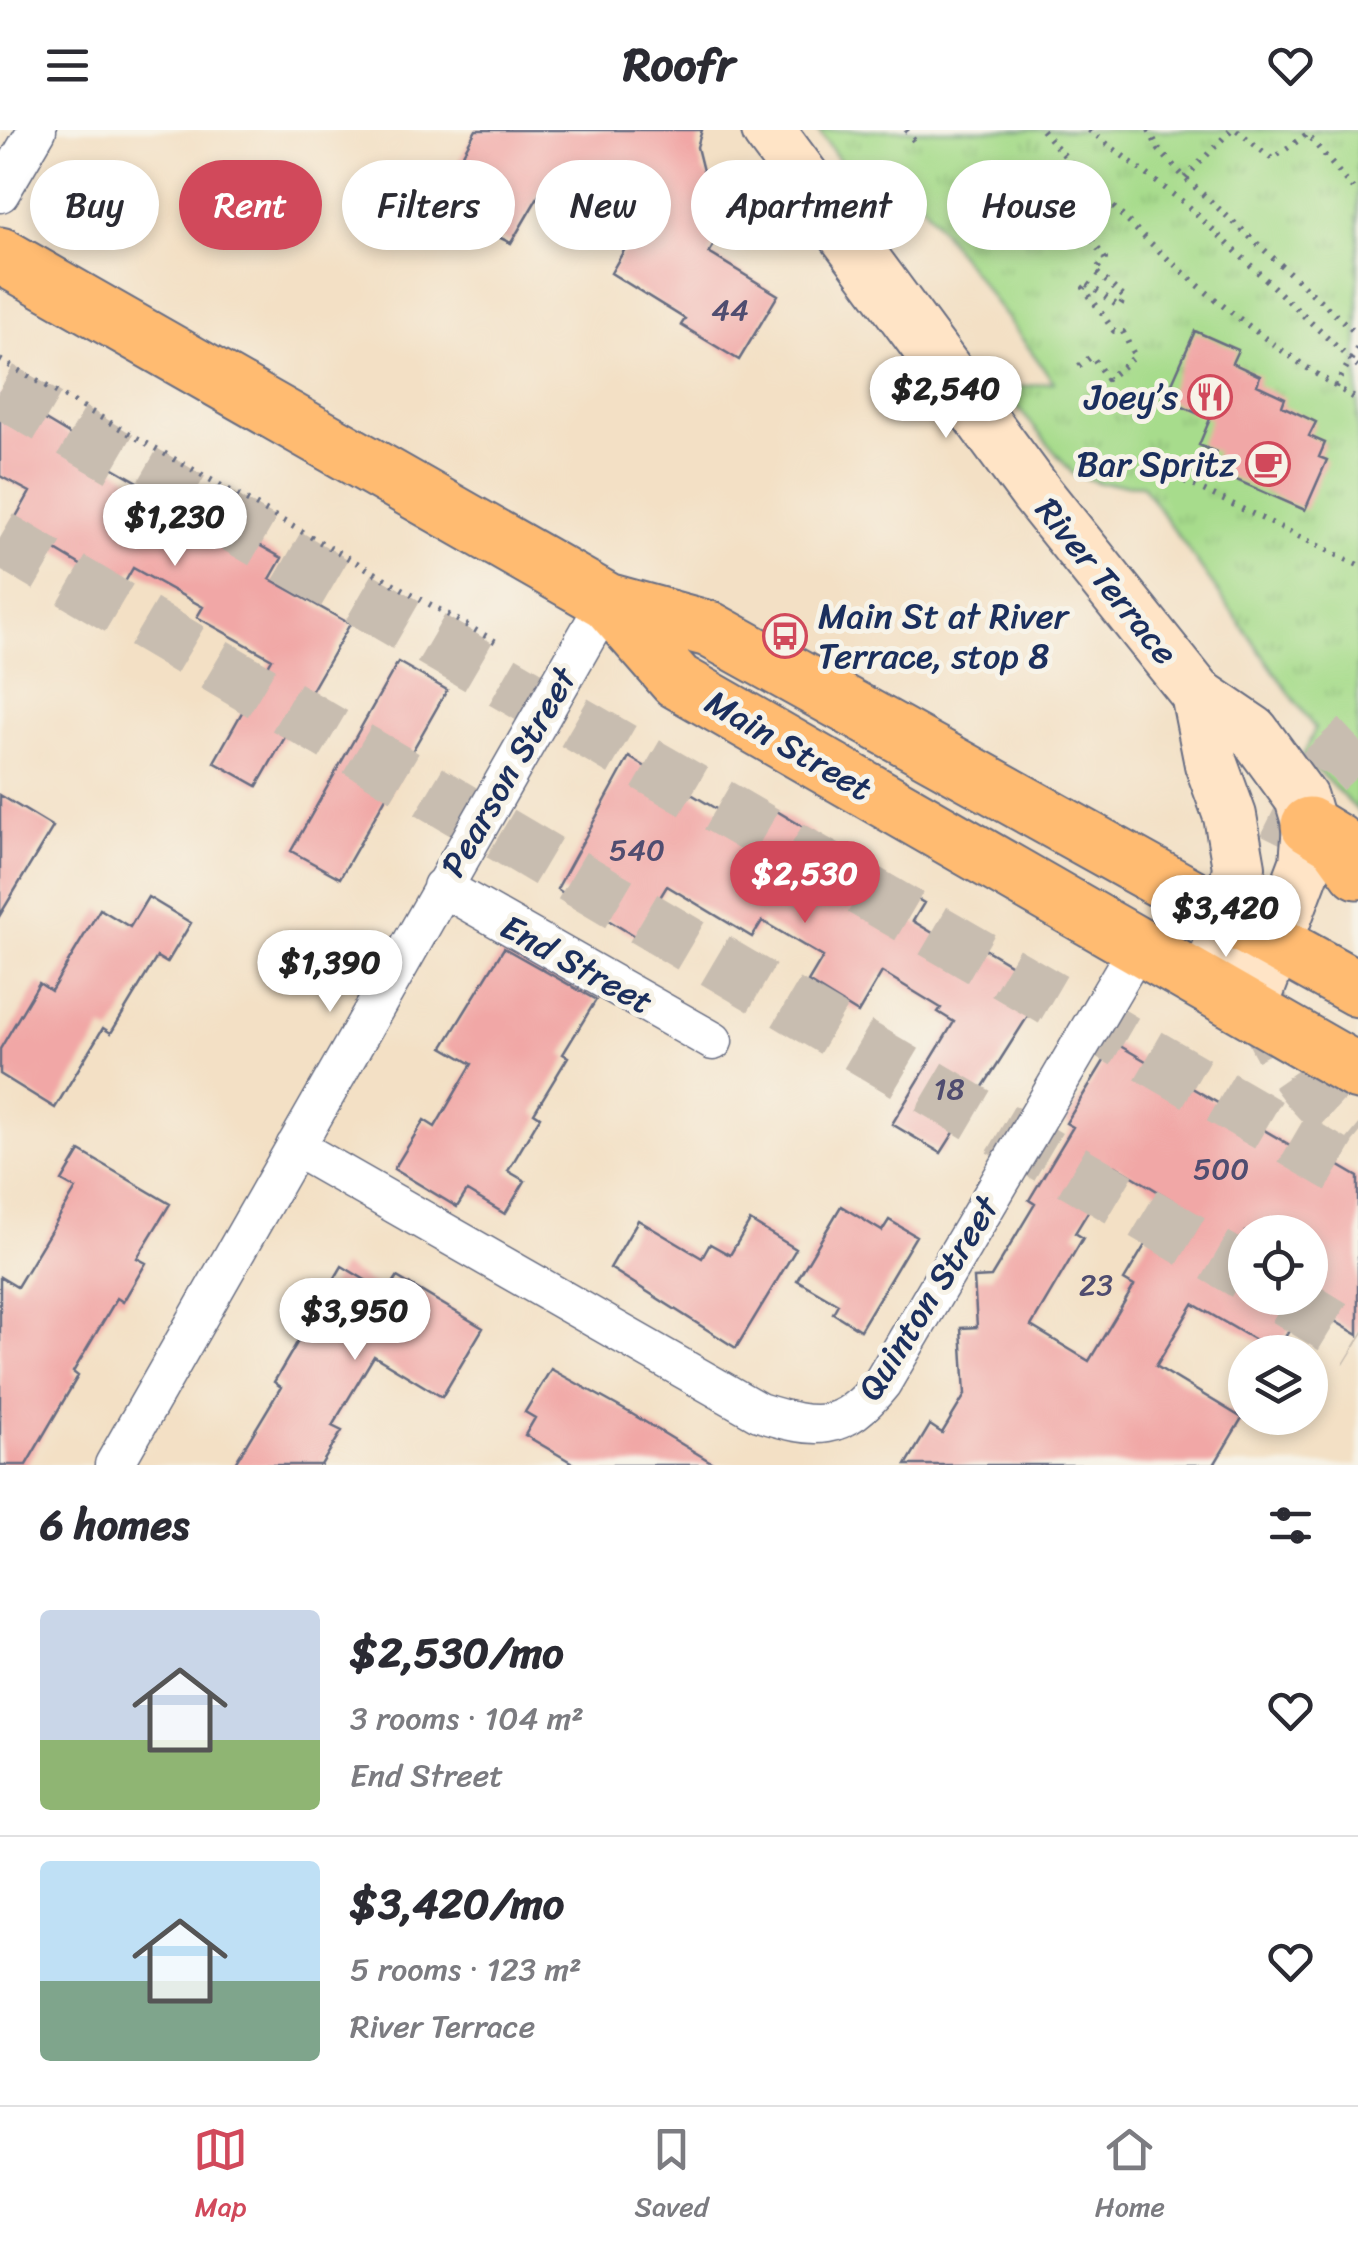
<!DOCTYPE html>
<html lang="en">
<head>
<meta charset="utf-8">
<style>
  body { margin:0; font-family:Sriracha,sans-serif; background:#f7f7f7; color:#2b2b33; height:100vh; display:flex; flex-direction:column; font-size:38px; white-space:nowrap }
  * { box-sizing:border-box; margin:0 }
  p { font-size:32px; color:#7c7c81 }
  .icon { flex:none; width:55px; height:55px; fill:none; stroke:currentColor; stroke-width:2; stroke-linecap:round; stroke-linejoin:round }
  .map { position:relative; height:1335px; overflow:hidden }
  .side { display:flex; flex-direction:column; background:#fff; flex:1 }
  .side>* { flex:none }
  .top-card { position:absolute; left:30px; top:30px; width:1300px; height:90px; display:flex; gap:20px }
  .controls { position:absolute; left:1228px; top:1085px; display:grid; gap:20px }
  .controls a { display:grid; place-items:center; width:100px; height:100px; border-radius:50%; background:#fff; box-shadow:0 5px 15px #0003; font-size:50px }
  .price { position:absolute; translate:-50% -85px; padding:0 22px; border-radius:35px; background:#fff; color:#222; font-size:32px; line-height:65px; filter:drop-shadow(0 2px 5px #0008) }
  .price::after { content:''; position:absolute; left:50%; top:60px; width:30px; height:22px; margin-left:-15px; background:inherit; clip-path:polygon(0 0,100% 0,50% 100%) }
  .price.selected { background:#d1495b; color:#fff }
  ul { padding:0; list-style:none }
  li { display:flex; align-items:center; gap:30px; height:250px; padding:0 40px }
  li+li { border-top:2px solid #e1e1e2 }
  li span { display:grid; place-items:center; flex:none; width:280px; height:200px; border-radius:10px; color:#555 }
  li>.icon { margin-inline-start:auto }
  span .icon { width:120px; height:120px; fill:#fffc; stroke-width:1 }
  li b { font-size:42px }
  h2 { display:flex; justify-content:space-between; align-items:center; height:120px; padding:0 40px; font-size:42px }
  .tag { padding:0 35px; border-radius:45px; background:#fff; box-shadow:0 5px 15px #0003; font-size:35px; line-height:90px }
  .tag.selected { background:#d1495b; color:#fff }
  header { display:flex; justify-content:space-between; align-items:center; height:130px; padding:0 40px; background:#fff; font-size:45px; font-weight:800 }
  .dock { display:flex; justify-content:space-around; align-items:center; height:140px; border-top:2px solid #e1e1e2; background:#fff; font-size:28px; color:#7c7c81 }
  .dock a { display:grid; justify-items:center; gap:5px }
  .dock .selected { color:#d1495b }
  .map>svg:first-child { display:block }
</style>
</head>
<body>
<header><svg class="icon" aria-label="menu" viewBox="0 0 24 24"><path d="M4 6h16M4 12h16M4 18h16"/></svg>Roofr<svg class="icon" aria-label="heart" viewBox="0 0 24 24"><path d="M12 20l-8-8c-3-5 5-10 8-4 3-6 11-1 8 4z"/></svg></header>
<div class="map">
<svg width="1358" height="1335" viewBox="0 0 1358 1335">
  <defs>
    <pattern id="park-tufts" width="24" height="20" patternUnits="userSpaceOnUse" patternTransform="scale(2.5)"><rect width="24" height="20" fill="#a7dc8c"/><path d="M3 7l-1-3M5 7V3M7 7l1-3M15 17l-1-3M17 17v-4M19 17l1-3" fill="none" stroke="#8fbd7b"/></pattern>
  </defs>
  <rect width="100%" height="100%" fill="#f7f3e8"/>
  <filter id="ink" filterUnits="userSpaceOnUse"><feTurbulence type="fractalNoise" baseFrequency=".01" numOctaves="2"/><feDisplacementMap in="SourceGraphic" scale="20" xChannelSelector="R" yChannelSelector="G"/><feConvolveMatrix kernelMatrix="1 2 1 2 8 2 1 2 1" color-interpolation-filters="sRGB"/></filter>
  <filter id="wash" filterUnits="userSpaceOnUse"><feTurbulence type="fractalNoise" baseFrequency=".0048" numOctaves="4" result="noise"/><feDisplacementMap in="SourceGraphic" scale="40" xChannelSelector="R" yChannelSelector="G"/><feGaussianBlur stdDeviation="2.25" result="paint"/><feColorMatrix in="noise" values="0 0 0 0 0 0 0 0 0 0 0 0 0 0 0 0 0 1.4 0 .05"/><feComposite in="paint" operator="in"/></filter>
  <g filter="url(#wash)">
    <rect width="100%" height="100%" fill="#f3e0c5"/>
    <path fill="url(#park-tufts)" stroke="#618675" stroke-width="2.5" d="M818 0H1358V681L1303 626 1315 599 1142 355 1100 353 1073 344 1003 260 1054 252 909 56 859 58Z"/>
    <g id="blocks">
      <path fill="#f1a7a6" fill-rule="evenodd" d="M476 0H702L697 17 703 41 737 75 709 123 778 165 739 230 681 195 685 189 611 143 630 110 542 60 511 113 434 76Z
        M1195 201 1238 220 1232 233 1260 246 1257 255 1285 268 1282 276 1316 292 1309 306 1325 313 1319 327 1327 330 1305 380 1209 338 1216 322 1199 315 1210 289 1165 269Z
        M0 263 87 315 84 321 182 377 192 360 234 384 227 397 282 428 270 449 350 494 257 656 214 632 272 529 197 487 203 477 133 438 121 459 12 394 30 362 0 346Z
        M398 532 447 560 340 748 291 721Z
        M629 627 750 699 765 674 815 704 798 731 858 768 873 743 924 773 913 791 971 826 978 815 1047 856 941 1023 892 994 954 892 938 882 941 878 882 842 858 883 808 852 823 827 762 791 752 807 667 756 636 807 557 759Z
        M0 665 53 697 0 785Z
        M148 767 191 793 167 833 157 827 111 903 103 898 55 978 0 944V919L39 853 51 861 100 779 130 797Z
        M504 818 596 870 563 924 568 927 534 983 540 987 508 1041 525 1051 505 1084 467 1061 457 1077 394 1039 424 990 435 997 472 934 443 917Z
        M1115 913 1319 1032 1322 1026 1358 1047V1205L1310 1176V1102H1245V1168H1309L1276 1222 1193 1174 1156 1236 1242 1288 1214 1335H906L930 1295 942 1303 965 1265 961 1198 977 1197 974 1148 991 1147 1035 1074 1029 1070 1073 997 1066 993ZM1116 1036 1172 1070 1124 1150 1134 1156 1089 1231 1031 1196 1083 1108 1075 1103Z
        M80 1021 170 1074 137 1128 146 1133 123 1172 117 1168 73 1242 78 1246 26 1335H0V1147L17 1157 76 1059 62 1051Z
        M841 1076 882 1101 889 1090 916 1106 860 1200 833 1183 838 1174 797 1150Z
        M638 1090 702 1128 710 1114 730 1125 750 1091 796 1119 736 1218 610 1138Z
        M342 1136 387 1163 397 1147 483 1198 442 1267 374 1226 332 1296 342 1301 321 1335H234L281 1257 274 1252Z
        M551 1239 632 1284 716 1335H576L525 1305 535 1288 525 1282Z"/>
    </g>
  </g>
  <g filter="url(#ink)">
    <use href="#blocks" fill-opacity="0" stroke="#676d82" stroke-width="2.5"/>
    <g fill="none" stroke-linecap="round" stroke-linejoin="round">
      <path stroke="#c8bdb0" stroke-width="55" stroke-dasharray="55 28" stroke-linecap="butt" d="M0 259 1358 1047
        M0 408 1245 1143
        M1286 717 1324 640 1358 609
        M1258 868C1286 933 1303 960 1358 1005
        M1286 1168 1358 1212"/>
      <g stroke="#676d82" stroke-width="41">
        <path id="street" d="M0 63 37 0
          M442 757 713 911
          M295 1017 759 1282C817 1300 842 1303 882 1253L1139 815
          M114 1335 607 471"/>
      </g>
      <g stroke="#676d82" stroke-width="56">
        <path id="secondary" d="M768 0 1037 364 1197 564 1253 602 1301 668 1309 695 1306 733 1251 878
          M1197 564 1211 634 1230 686 1239 737 1230 787 1207 853"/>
      </g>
      <g stroke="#676d82" stroke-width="59">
        <path id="highway" d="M0 125 607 471 709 499 1358 859
          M607 471 677 551 1358 942
          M1309 695 1337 712 1358 741"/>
      </g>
      <path stroke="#676d82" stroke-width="6" stroke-dasharray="2.5 8" stroke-linecap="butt" d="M906 0 918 16
        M1042 0C1130 103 1242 201 1358 270
        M1089 0 1187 75 1358 237
        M1149 0 1159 20 1185 48 1358 205
        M1237 0 1272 29 1307 4 1358 65
        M1185 48 1231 0
        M1088 154 1119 177 1125 168 1095 141 1105 129 1069 77 1089 56
        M0 230 498 513
        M1079 236 1092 226 1107 249 1135 227 1123 202 1114 201 1084 158 1088 154
        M1335 257 1358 217
        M1166 342 1358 435"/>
      <use href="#street" stroke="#fff" stroke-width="38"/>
      <use href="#secondary" stroke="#ffe4c6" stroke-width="52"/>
      <use href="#highway" stroke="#ffbb71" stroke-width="55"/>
    </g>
  </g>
  <defs>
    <g id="restaurant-ring" transform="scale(2.25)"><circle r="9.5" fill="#f7f3e8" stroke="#d1495b" stroke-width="1.5"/><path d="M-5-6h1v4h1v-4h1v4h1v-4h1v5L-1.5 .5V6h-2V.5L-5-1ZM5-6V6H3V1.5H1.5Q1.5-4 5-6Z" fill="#d1495b"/></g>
    <g id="cafe-ring" transform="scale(2.25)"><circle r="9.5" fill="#f7f3e8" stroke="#d1495b" stroke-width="1.5"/><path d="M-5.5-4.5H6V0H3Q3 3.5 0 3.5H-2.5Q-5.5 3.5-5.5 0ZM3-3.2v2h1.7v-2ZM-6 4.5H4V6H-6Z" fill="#d1495b"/></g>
    <g id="bus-ring" transform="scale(2.25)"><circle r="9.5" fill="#f7f3e8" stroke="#d1495b" stroke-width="1.5"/><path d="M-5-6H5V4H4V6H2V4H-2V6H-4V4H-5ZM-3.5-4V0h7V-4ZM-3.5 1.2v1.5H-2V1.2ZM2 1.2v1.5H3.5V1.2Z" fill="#d1495b"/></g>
  </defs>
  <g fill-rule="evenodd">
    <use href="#restaurant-ring" x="1210" y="267"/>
    <use href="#cafe-ring" x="1268" y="334"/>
    <use href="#bus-ring" x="785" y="506"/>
  </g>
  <g text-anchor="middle" stroke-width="10" stroke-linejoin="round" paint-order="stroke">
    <g font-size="30" fill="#504d70">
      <text x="730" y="190">44</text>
      <text x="637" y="730">540</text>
      <text x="949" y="969">18</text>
      <text x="1221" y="1049">500</text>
      <text x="1096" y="1165">23</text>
    </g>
    <g font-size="35" fill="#1b2f5e" stroke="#f7f3e8" text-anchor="end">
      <text x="1178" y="279">Joey’s</text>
      <text x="1236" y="346">Bar Spritz</text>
      <text x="818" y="498" text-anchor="start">Main St at River<tspan x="818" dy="40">Terrace, stop 8</tspan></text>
    </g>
    <g font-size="35" fill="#1b2f5e" stroke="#f7f3e8">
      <text transform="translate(1107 451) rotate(51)" y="12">River Terrace</text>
      <text transform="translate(789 615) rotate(30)" y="12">Main Street</text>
      <text transform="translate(508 642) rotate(-60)" y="12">Pearson Street</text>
      <text transform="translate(577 834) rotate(29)" y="12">End Street</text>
      <text transform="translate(928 1168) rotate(-58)" y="12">Quinton Street</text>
    </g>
  </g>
</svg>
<div class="controls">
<a><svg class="icon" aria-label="locate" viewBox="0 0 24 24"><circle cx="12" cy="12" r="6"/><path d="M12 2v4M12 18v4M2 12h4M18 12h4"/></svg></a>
<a><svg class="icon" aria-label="layers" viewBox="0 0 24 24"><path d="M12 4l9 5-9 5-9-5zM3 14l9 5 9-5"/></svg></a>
</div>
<b class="price" style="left:946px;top:311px">$2,540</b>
<b class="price" style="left:175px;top:439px">$1,230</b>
<b class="price selected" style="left:805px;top:796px">$2,530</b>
<b class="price" style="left:1226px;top:830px">$3,420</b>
<b class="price" style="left:330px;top:885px">$1,390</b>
<b class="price" style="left:355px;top:1233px">$3,950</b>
<div class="top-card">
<a class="tag">Buy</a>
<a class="tag selected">Rent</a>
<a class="tag">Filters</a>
<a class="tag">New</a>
<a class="tag">Apartment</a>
<a class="tag">House</a>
</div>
</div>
<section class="side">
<h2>6 homes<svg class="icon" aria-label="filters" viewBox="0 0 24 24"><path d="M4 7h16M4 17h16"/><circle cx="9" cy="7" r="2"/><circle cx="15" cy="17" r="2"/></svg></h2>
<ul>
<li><span style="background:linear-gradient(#c9d6e8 65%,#8fb573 0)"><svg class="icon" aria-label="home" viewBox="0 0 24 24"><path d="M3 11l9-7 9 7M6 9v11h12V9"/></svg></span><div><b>$2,530/mo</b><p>3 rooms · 104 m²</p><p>End Street</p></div><svg class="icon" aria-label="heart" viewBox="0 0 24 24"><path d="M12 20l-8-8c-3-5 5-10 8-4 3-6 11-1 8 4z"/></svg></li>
<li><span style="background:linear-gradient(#bfe0f5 60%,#7fa58c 0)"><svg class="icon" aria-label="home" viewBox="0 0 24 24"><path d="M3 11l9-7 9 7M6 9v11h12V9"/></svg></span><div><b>$3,420/mo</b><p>5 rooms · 123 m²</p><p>River Terrace</p></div><svg class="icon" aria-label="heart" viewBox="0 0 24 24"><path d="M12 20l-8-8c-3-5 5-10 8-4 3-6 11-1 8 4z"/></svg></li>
</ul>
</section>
<nav class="dock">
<a class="selected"><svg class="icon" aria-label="map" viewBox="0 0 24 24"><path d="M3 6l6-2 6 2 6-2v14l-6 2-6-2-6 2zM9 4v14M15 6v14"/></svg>Map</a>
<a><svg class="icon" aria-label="saved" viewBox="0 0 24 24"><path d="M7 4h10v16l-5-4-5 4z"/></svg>Saved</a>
<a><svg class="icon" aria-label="home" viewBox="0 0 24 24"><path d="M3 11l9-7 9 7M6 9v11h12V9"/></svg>Home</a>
</nav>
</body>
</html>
